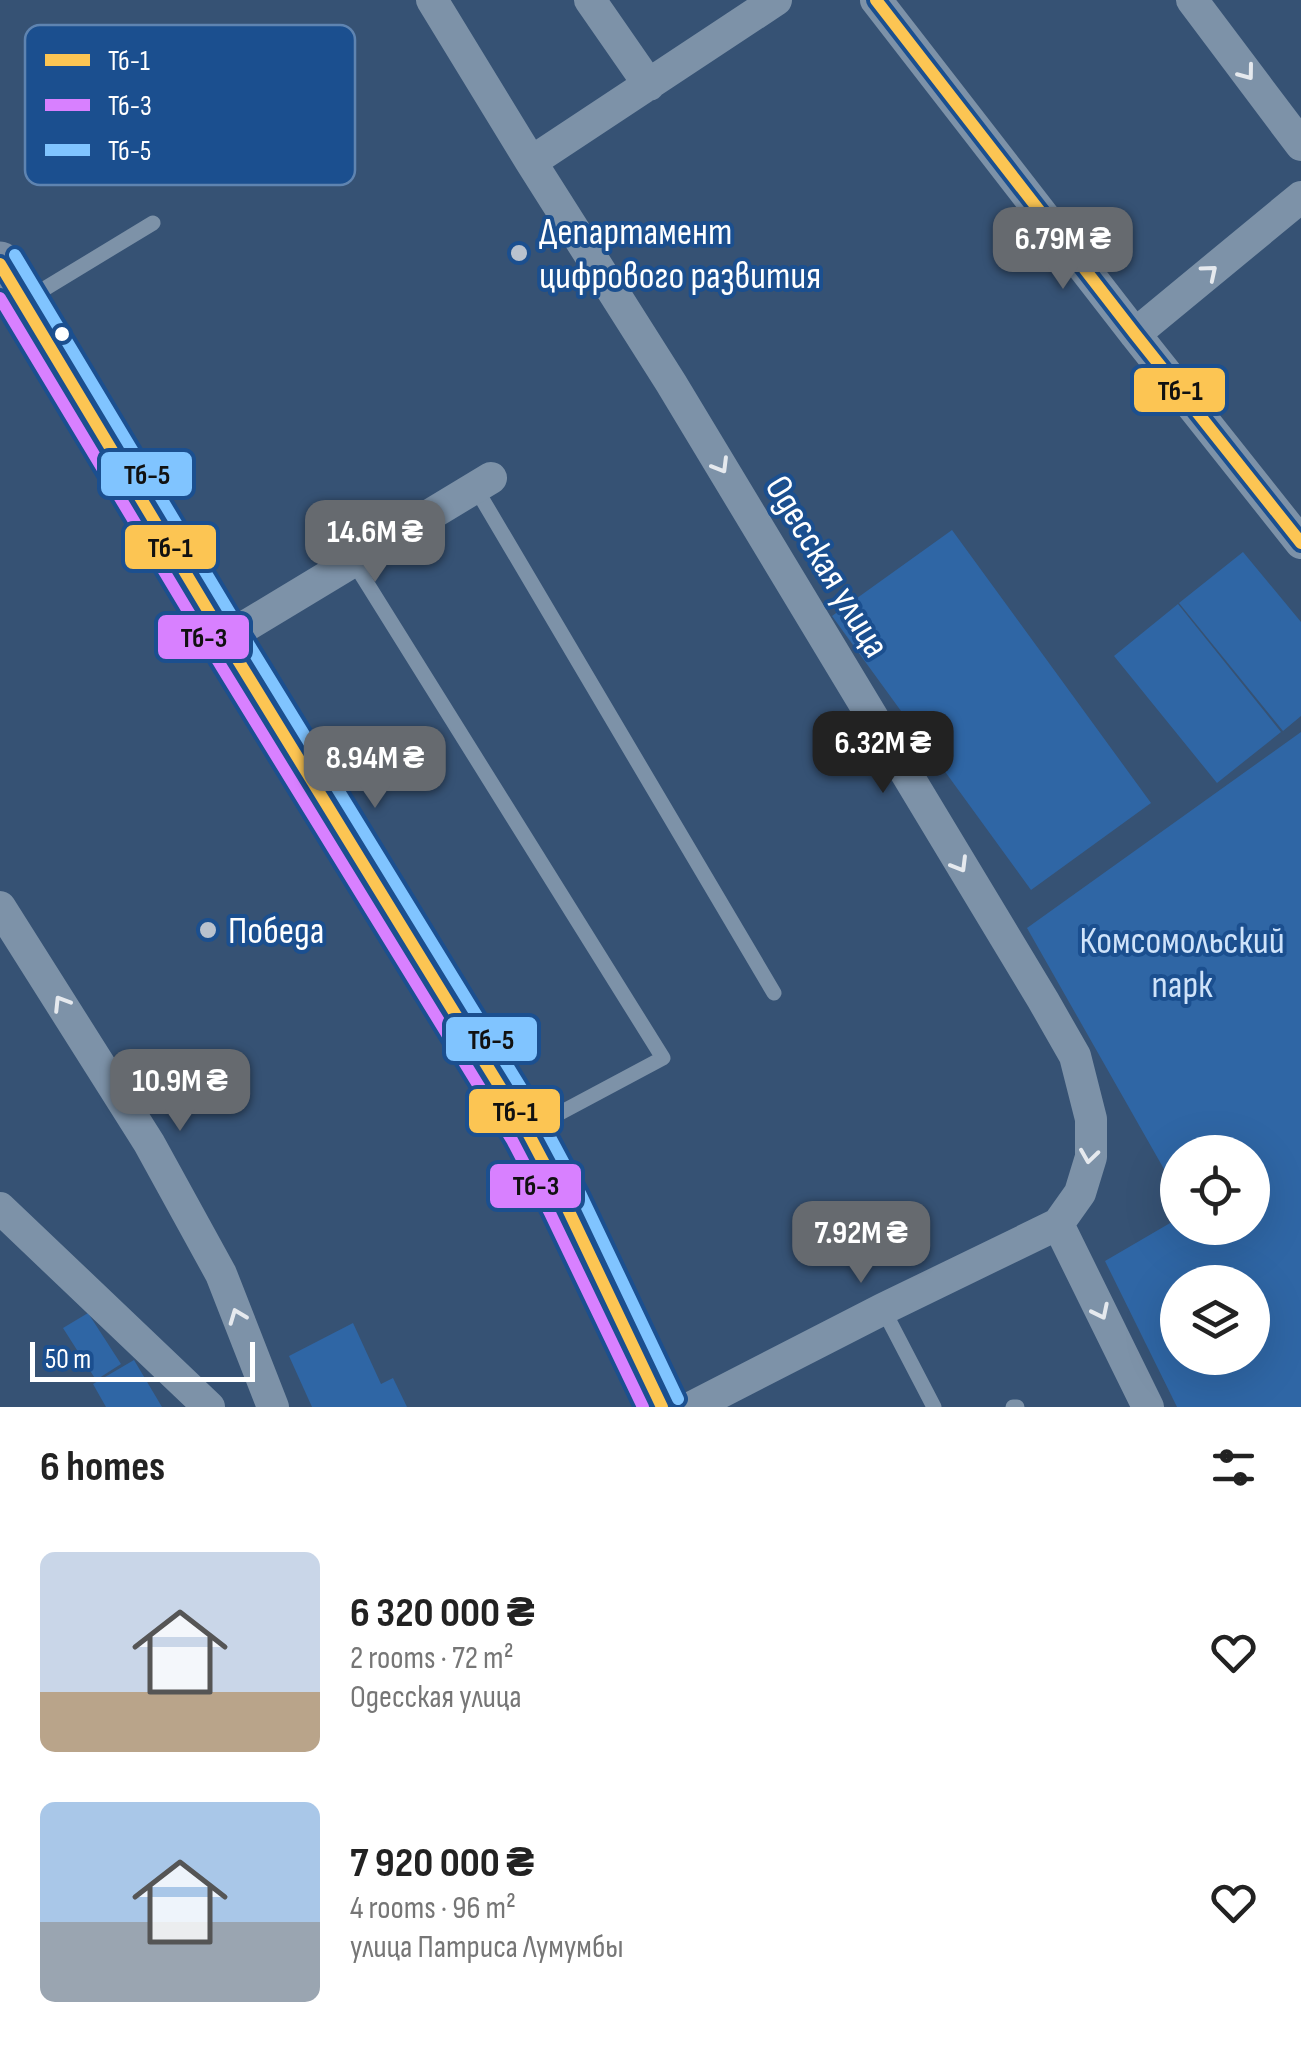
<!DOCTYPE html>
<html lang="en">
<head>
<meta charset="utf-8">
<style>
  body { margin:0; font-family:"Sofia Sans Condensed",sans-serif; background:#f2f2f2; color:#222; height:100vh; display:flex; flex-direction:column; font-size:38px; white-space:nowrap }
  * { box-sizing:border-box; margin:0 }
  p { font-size:32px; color:#767676 }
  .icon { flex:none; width:55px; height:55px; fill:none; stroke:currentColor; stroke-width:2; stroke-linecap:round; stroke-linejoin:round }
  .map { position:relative; height:1407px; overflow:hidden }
  .details { display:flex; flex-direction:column; background:#fff; flex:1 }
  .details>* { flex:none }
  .controls { position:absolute; left:1160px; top:1135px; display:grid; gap:20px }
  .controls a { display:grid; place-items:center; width:110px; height:110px; border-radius:50%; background:#fff; box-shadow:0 10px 40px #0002; font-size:50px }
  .scale { position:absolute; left:30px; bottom:25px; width:225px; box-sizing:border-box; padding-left:10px; border:5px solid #fff; border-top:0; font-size:28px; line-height:35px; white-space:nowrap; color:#fff; -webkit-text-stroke:8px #1b4f8f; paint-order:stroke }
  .price { position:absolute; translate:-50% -85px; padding:0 22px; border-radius:20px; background:#666a6f; color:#fff; font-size:32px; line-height:65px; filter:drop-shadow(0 2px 5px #0008) }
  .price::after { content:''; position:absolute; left:50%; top:60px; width:30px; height:22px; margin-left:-15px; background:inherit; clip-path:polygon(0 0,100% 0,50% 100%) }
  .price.selected { background:#222; color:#fff }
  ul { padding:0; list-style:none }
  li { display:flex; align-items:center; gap:30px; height:250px; padding:0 40px }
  li span { display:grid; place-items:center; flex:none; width:280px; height:200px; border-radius:15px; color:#555 }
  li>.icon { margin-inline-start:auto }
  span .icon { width:120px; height:120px; fill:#fffc; stroke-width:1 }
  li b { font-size:42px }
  h2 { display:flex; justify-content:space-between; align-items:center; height:120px; padding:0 40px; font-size:42px }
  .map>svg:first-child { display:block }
</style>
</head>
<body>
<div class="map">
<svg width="1301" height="1407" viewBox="0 0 1301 1407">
  <rect width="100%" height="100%" fill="#365274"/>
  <path fill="#2f66a5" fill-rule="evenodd" d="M952 530 1151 803 1031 890 832 616Z
    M1243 552 1301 622V716L1283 731 1179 603Z
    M1178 604 1281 732 1217 783 1114 656Z
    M1301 732V1407H1177L1105 1261 1177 1219 1178 1228H1252V1152H1178L1177 1192 1027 928ZM1178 1282H1252V1358H1178Z
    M88 1313 121 1364 96 1380 63 1328Z
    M353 1323 381 1384 393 1378 407 1407H312L289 1356Z
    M134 1360 162 1407H106L93 1384Z"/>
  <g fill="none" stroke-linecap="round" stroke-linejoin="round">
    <path stroke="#7d92a8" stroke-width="15" d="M26 300 153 223
      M475 487 774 993
      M353 561 663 1058 530 1129
      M883 1309 934 1407
      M1013 1407H1017"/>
    <path stroke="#7d92a8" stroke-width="32" d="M432 0 531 162 671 383 1043 1000 1075 1056 1091 1119V1157L1080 1193 1058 1224 883 1309 692 1407
      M590 0 649 85
      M876 0 1135 334 1301 543
      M1192 0 1301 145
      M531 162 776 0
      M1135 334 1301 197
      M226 638 491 478
      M0 907 149 1143 221 1274 273 1407
      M0 1208 209 1407
      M1058 1224 1148 1407"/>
    <path stroke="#798da4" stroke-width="45" d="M0 264 236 657 527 1131 565 1203 662 1407"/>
    <g stroke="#1b4f8f" stroke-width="20">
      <path id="bus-1" d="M876 0 1135 334 1301 543
        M0 264 236 657 527 1131 565 1203 662 1407"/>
    </g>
    <g stroke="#1b4f8f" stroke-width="20">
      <path id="bus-2" d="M0 298 221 666 512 1140 549 1211 643 1407"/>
    </g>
    <g stroke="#1b4f8f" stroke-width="20">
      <path id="bus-3" d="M15 255 251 648 542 1122 581 1195 678 1399"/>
    </g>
    <use href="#bus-1" stroke="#fcc553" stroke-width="12"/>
    <use href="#bus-2" stroke="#d880ff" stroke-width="12"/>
    <use href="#bus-3" stroke="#80c4ff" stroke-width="12"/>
  </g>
  <defs><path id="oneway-chevron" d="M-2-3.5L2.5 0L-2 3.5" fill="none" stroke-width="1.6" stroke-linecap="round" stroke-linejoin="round" transform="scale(2.5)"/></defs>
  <g stroke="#e5e9ee">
    <use href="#oneway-chevron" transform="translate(1247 73) rotate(53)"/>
    <use href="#oneway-chevron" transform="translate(1210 272) rotate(-40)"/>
    <use href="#oneway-chevron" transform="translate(721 466) rotate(59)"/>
    <use href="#oneway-chevron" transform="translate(960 865) rotate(59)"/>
    <use href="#oneway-chevron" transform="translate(61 1003) rotate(-122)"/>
    <use href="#oneway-chevron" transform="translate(1089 1156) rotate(98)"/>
    <use href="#oneway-chevron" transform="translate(1101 1312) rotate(64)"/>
    <use href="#oneway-chevron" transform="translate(237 1316) rotate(-111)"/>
  </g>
  <g fill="#b9c2ce" stroke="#1b4f8f" stroke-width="4">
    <circle cx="519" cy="253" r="10"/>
    <circle cx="208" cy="930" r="10"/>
  </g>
  <circle fill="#fff" stroke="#1b4f8f" stroke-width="4" cx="62" cy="334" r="9"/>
  <g text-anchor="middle" stroke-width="8" stroke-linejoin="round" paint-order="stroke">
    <g font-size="38" fill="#fff" stroke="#1b4f8f" text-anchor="start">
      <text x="539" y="244">Департамент<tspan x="539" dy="44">цифрового развития</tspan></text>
      <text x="228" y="943">Победа</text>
    </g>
    <g font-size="38" fill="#fff" stroke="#1b4f8f">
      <text transform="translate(828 566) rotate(59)" y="13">Одесская улица</text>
    </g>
    <g font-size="38" fill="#cfe3fa" stroke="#1b4f8f">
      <text x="1182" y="953">Комсомольский<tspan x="1182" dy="44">парк</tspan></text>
    </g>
  </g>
  <rect x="25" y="25" width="330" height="160" rx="15" fill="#1b4f8f" stroke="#5f84b1" stroke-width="2.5"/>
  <rect x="45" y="54" width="45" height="12" fill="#fcc553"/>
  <rect x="45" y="99" width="45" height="12" fill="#d880ff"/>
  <rect x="45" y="144" width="45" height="12" fill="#80c4ff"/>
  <g font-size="28" fill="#fff">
    <text x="108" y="70">Тб-1</text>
    <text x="108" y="115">Тб-3</text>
    <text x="108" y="160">Тб-5</text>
  </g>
  <g stroke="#1b4f8f" stroke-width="4">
    <rect x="1132" y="366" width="95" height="48" rx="10" fill="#fcc553"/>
    <rect x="99" y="450" width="95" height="48" rx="10" fill="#80c4ff"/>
    <rect x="123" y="523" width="95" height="48" rx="10" fill="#fcc553"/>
    <rect x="156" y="613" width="95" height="48" rx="10" fill="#d880ff"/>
    <rect x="444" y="1015" width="95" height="48" rx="10" fill="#80c4ff"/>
    <rect x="467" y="1087" width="95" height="48" rx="10" fill="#fcc553"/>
    <rect x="488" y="1162" width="95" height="48" rx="10" fill="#d880ff"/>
  </g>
  <g font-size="28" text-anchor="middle" font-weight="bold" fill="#111">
    <text x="1180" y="400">Тб-1</text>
    <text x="147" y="484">Тб-5</text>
    <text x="170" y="557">Тб-1</text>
    <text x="204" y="647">Тб-3</text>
    <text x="491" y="1049">Тб-5</text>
    <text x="515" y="1121">Тб-1</text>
    <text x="536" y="1195">Тб-3</text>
  </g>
</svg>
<div class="controls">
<a><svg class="icon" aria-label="locate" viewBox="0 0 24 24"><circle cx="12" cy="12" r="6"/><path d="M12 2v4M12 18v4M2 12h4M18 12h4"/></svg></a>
<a><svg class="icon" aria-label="layers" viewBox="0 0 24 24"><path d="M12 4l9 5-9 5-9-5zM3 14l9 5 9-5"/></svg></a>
</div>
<div class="scale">50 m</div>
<b class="price" style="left:1063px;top:292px">6.79M ₴</b>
<b class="price" style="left:375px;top:585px">14.6M ₴</b>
<b class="price selected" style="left:883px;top:796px">6.32M ₴</b>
<b class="price" style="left:375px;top:811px">8.94M ₴</b>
<b class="price" style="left:180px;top:1134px">10.9M ₴</b>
<b class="price" style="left:861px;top:1286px">7.92M ₴</b>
</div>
<section class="details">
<h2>6 homes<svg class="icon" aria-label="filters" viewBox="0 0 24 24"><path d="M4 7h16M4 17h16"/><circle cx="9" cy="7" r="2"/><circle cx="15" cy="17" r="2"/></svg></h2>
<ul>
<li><span style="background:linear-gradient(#c9d6e8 70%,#b9a48a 0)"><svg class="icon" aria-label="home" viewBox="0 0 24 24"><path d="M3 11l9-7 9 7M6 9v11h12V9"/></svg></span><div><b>6 320 000 ₴</b><p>2 rooms · 72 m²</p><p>Одесская улица</p></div><svg class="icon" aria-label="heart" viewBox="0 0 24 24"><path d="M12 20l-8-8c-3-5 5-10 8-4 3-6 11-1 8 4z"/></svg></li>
<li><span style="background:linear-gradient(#a9c7e8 60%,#9aa5b1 0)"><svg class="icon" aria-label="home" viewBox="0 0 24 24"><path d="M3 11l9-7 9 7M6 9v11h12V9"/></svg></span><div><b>7 920 000 ₴</b><p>4 rooms · 96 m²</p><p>улица Патриса Лумумбы</p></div><svg class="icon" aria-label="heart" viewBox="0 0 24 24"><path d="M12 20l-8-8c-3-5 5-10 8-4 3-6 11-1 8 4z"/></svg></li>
</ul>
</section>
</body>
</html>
